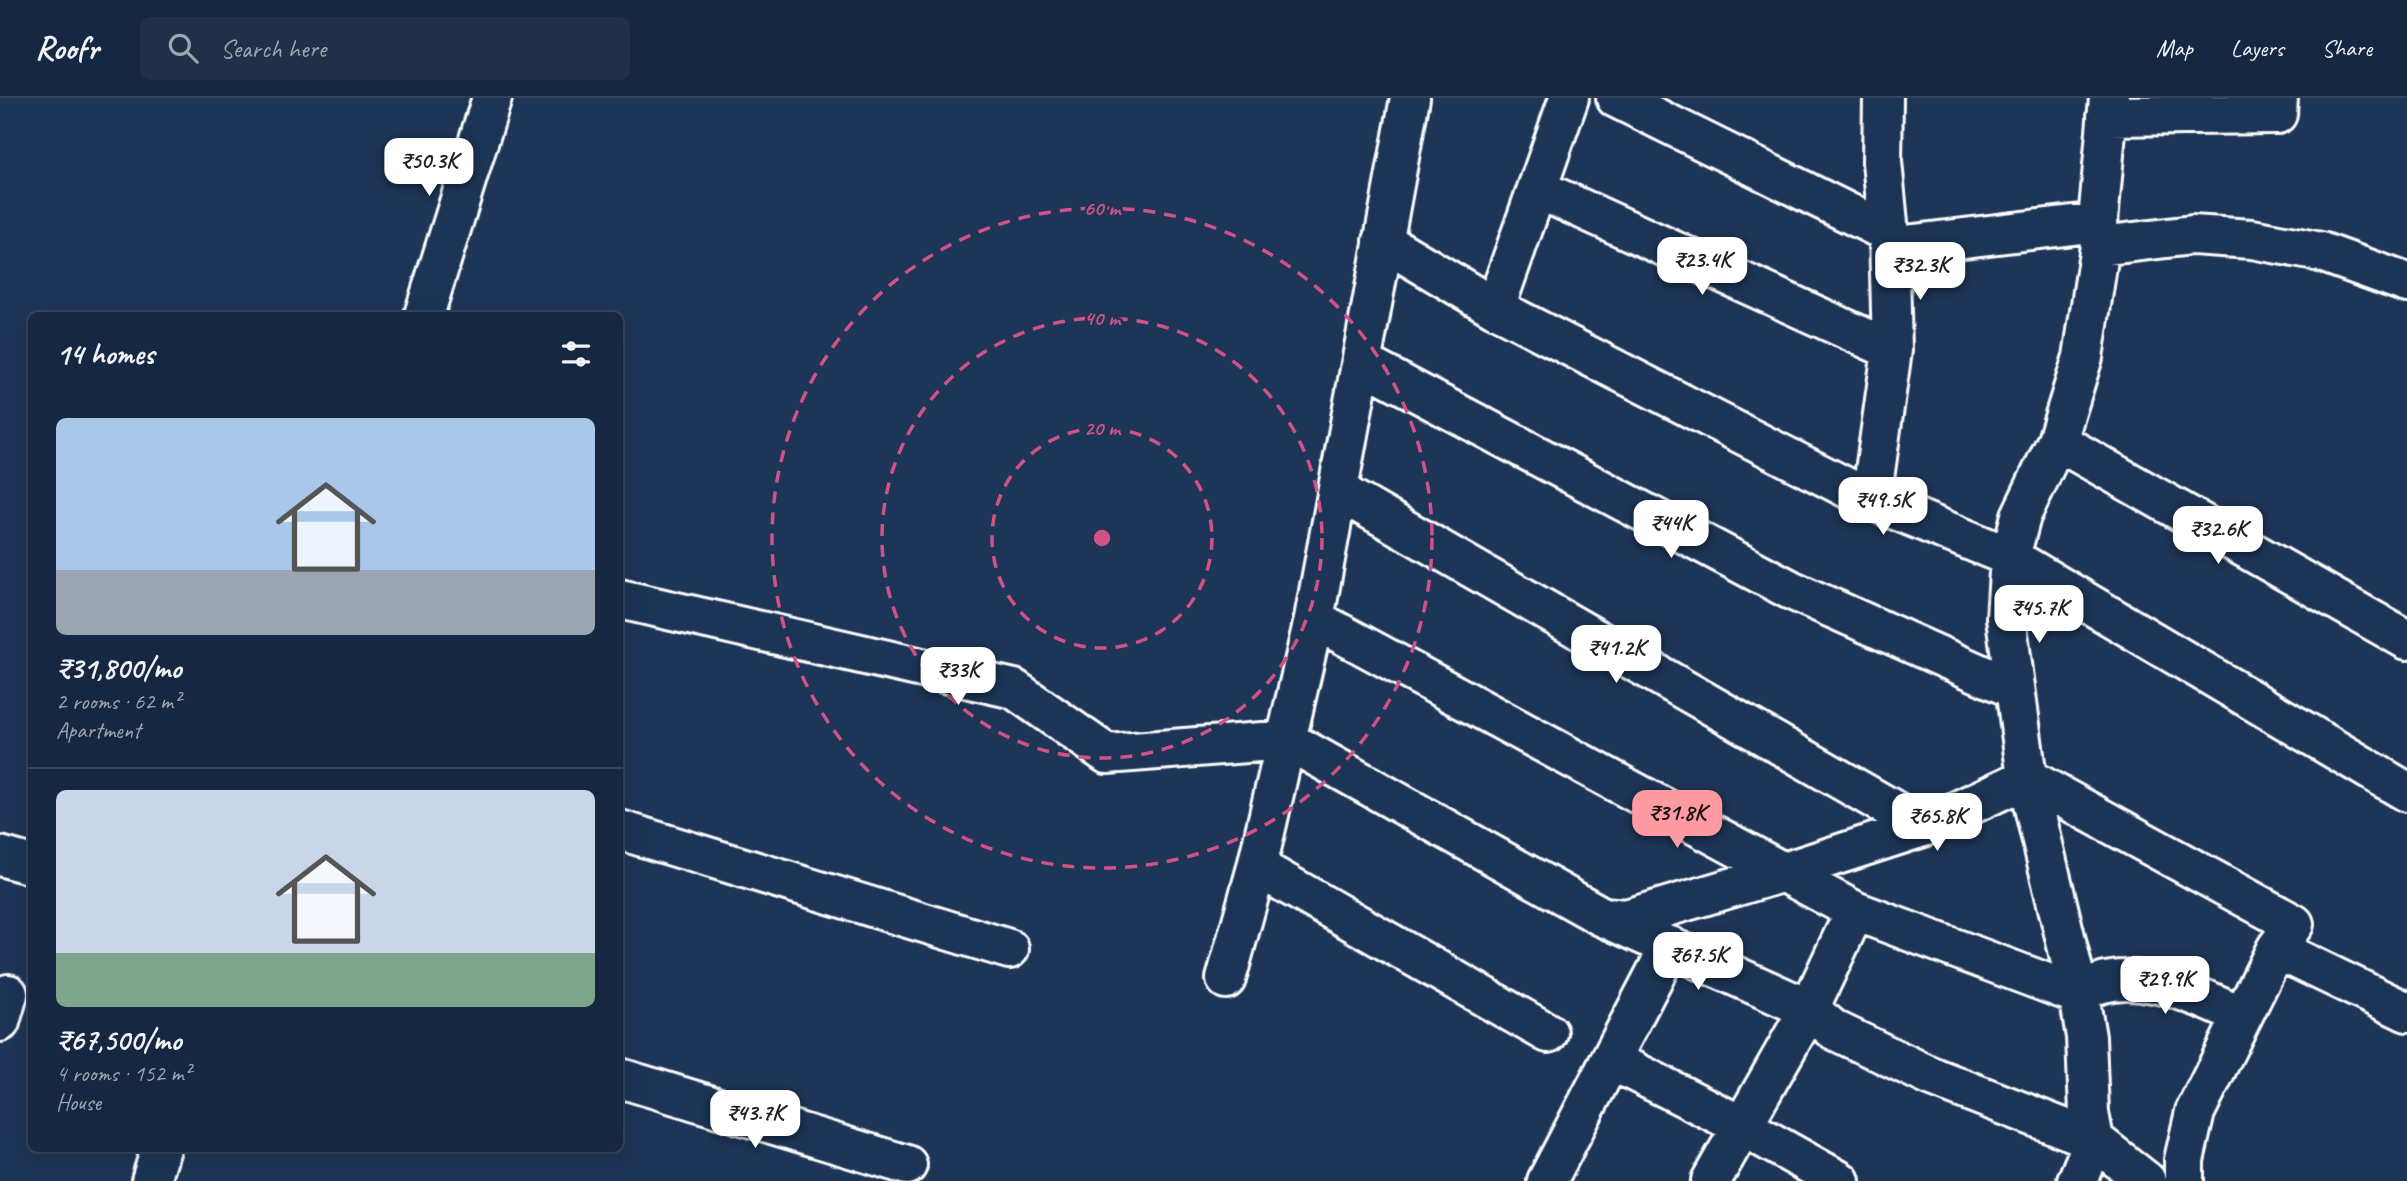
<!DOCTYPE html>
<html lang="en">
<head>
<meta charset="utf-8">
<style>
  body { margin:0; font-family:Caveat,sans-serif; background:#1f3048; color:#f1f3f6; height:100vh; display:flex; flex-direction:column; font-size:26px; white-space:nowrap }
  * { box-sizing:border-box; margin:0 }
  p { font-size:23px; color:#9ea6b1 }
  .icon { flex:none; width:38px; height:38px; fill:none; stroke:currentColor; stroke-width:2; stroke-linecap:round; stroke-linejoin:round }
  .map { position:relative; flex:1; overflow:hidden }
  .details { position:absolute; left:28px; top:214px; width:595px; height:840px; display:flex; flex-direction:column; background:#162841; border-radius:10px; box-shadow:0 7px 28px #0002,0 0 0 2px #35445a }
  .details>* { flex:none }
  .price { position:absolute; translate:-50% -60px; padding:0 16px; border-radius:14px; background:#fff; color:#222; font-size:23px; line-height:46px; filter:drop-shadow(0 2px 4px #0008) }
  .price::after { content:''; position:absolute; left:50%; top:42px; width:21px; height:16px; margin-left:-10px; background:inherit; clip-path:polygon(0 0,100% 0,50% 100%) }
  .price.selected { background:#ff9aa2; color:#111 }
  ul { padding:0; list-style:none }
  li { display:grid; align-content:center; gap:14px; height:371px; padding:0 28px }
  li+li { border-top:2px solid #35445a }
  li span { display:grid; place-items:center; height:217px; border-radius:10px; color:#555 }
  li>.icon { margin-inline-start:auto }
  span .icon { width:126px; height:126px; fill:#fffc; stroke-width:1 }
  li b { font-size:30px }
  h2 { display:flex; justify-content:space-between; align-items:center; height:84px; padding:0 28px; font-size:30px }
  header { display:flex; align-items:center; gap:42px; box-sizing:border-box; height:98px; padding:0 35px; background:#162841; border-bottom:2px solid #35445a }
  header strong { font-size:33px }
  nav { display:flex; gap:38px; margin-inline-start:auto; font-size:24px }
  .search { width:490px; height:63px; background:#1f3048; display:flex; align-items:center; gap:18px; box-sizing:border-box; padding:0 24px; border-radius:10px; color:#9ea6b1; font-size:26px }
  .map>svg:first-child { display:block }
</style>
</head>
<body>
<header>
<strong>Roofr</strong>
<div class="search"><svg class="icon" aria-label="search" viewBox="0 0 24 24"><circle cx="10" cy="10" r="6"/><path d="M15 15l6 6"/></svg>Search here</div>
<nav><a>Map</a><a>Layers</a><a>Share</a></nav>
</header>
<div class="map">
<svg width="2407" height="1083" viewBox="0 0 2407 1083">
  <rect width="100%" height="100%" fill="#1d3557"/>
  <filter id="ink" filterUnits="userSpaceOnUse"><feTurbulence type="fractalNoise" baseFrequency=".0143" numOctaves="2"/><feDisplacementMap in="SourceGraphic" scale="14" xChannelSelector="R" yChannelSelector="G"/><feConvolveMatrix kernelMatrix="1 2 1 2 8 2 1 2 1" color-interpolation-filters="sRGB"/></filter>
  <g filter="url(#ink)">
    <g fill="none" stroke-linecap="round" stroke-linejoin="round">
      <g stroke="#fff" stroke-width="44">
        <path id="minor" d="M1616 0 1889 135
          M2107 18 2277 16 2278 0
          M1538 91 1892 252
          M1383 143 1495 210 1871 402 2010 459 2407 694
          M2100 148 2192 137 2252 141 2321 154 2407 185
          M1889 149 2098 124
          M1495 210 1569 0
          M424 217 492 0
          M1362 265 1791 492 2014 591
          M2057 343 2407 542
          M1338 393 1923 729
          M1871 402 1892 252 1889 135 1882 64 1883 0
          M620 501 1014 591 1107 656 1287 642 1601 818 1809 911 1834 932 1930 978 2094 1042 2146 1083
          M1314 521 1855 813 2079 897C2123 861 2198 898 2242 918
          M620 732 1009 851
          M0 758 32 767
          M1257 769 1548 935
          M1603 819 1626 821 1781 775 1923 729 2027 680 2294 826 2276 851
          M1226 881 1257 769 1314 521 1410 0
          M0 924 8 896
          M1611 962 1742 1028 1840 1083
          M620 980 907 1067
          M151 1083 161 1050
          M1547 1083 1670 848
          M1711 1083 1809 911 1855 813
          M2077 1083 2094 1042 2089 1015 2086 939 2079 897 2027 680 2006 520 2010 459 2021 418 2057 343 2083 259 2100 148 2098 124 2109 0
          M2184 1083V1062L2195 1014 2276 851 2407 914"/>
      </g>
      <use href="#minor" stroke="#1d3557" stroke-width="38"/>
    </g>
  </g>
  <g fill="none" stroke="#d15284" stroke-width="3.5" stroke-dasharray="12 9">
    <circle cx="1102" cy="440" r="110"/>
    <circle cx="1102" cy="440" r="220"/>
    <circle cx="1102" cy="440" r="330"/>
  </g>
  <circle cx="1102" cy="440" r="10" fill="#d15284" stroke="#1d3557" stroke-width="3.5"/>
  <g font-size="21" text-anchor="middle" font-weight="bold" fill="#d15284" stroke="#1d3557" stroke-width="5" stroke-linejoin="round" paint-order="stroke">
    <text x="1102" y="117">60 m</text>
    <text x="1102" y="227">40 m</text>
    <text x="1102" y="337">20 m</text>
  </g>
</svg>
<b class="price" style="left:429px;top:100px">₹50.3K</b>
<b class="price" style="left:1702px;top:199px">₹23.4K</b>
<b class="price" style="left:1920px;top:204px">₹32.3K</b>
<b class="price" style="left:1883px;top:439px">₹49.5K</b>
<b class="price" style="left:1671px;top:462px">₹44K</b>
<b class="price" style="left:2218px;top:468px">₹32.6K</b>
<b class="price" style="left:2039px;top:547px">₹45.7K</b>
<b class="price" style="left:1616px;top:587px">₹41.2K</b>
<b class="price" style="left:958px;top:609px">₹33K</b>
<b class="price selected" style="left:1677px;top:752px">₹31.8K</b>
<b class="price" style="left:1937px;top:755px">₹65.8K</b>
<b class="price" style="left:1698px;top:894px">₹67.5K</b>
<b class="price" style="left:2165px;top:918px">₹29.9K</b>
<b class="price" style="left:755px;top:1052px">₹43.7K</b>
<section class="details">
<h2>14 homes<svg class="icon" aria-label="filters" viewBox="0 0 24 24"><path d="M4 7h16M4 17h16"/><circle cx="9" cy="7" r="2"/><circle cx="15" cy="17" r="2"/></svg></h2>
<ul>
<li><span style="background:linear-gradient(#a9c7e8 70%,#9aa5b1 0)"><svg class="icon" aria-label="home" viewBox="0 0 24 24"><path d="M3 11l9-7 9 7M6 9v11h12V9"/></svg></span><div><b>₹31,800/mo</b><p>2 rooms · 62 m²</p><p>Apartment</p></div></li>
<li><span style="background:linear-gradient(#c9d6e8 75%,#7fa58c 0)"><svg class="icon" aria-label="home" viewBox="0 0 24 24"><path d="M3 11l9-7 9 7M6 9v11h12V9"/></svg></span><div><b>₹67,500/mo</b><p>4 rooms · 152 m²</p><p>House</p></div></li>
</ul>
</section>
</div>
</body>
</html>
